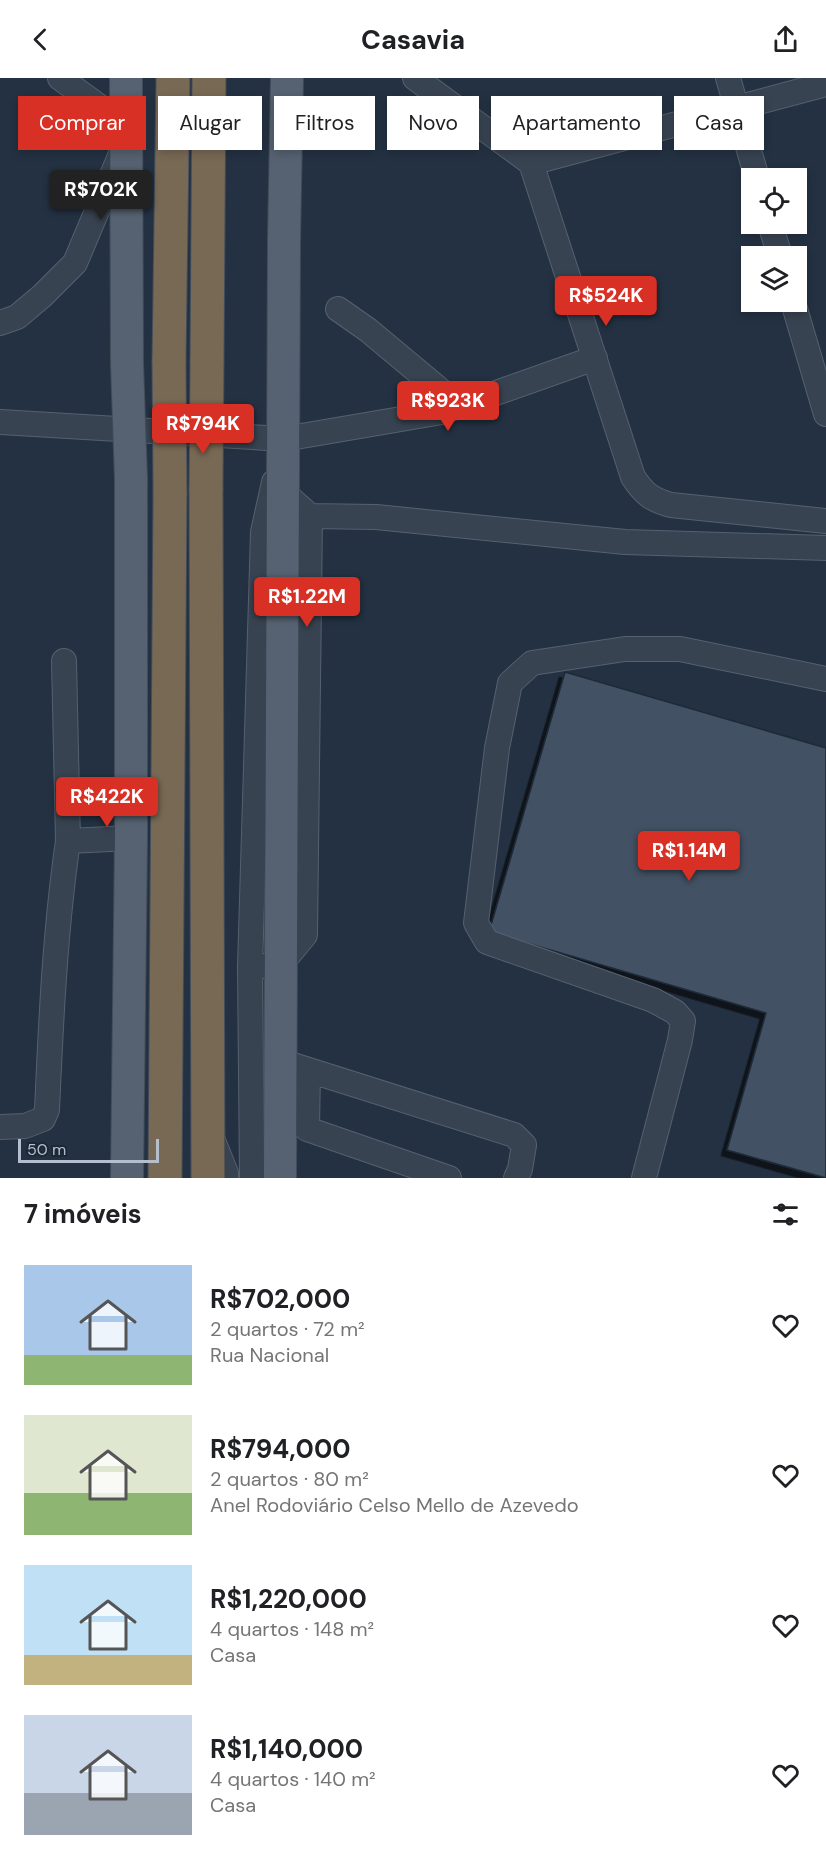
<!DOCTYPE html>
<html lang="pt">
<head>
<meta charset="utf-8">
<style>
  body { margin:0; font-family:"DM Sans",sans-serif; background:#f2f2f2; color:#202124; height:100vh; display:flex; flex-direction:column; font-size:22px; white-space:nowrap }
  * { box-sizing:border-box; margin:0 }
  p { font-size:20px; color:#757577 }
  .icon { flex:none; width:33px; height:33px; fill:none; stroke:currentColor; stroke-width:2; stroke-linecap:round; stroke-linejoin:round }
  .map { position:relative; height:1100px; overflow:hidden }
  .details { display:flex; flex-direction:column; background:#fff; flex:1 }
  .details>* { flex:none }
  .hud { position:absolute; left:18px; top:18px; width:790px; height:54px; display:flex; gap:12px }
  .fabs { position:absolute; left:741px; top:90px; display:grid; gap:12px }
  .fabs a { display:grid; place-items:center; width:66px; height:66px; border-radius:0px; background:#fff; box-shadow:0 3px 9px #0003; font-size:30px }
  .scale { position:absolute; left:18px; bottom:15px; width:141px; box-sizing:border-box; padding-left:6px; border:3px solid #b4becc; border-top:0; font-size:16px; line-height:21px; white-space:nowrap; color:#b4becc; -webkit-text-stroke:4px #1d2836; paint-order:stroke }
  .price { position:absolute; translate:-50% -51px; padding:0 14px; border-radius:6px; background:#d93025; color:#fff; font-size:20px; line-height:39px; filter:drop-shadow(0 2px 3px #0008) }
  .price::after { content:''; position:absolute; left:50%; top:36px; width:18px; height:14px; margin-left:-9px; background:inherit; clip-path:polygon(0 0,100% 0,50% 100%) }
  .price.on { background:#222; color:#fff }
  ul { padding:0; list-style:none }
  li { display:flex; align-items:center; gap:18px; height:150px; padding:0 24px }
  li span { display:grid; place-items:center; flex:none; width:168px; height:120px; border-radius:0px; color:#555 }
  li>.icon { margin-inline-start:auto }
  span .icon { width:72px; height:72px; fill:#fffc; stroke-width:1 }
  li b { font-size:26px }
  h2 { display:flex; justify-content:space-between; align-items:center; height:72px; padding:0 24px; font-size:26px }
  .chip { padding:0 21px; border-radius:0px; background:#fff; box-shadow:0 3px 9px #0003; font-size:21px; line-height:54px }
  .chip.on { background:#d93025; color:#fff }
  header { display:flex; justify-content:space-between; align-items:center; height:78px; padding:0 24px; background:#fff; font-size:27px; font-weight:700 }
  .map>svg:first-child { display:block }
</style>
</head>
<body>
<header><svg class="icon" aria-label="back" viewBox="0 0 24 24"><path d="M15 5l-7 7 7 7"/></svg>Casavia<svg class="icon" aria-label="share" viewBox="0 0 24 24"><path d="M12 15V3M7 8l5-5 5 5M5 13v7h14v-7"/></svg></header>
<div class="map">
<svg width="826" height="1100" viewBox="0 0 826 1100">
  <defs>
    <filter id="shadow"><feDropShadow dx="-5.5" dy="5.5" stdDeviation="0" flood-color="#0009"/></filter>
  </defs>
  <rect width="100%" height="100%" fill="#233142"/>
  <path fill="#425164" stroke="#1f2a38" stroke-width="1.5" filter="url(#shadow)" d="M565 594 826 670V1100L727 1072 766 935 489 854Z"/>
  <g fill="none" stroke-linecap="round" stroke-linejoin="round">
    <g stroke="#56616f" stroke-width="26">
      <path id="minor" d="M60 0 126 48
        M415 0 531 85
        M728 0 757 100
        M531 85 633 399C644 416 652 422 671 427L826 443
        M531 85 826 6
        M770 146 780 178
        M793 224 826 336
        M338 231 368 252 459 328
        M0 245 17 239 42 218 75 185 123 71
        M0 344 284 361 442 334 595 280
        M274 404 263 454 250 889 280 887 305 857 310 438 283 414
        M310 438 376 439 625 464 826 470
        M64 583 68 763
        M250 889 252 1100
        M280 983 514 1057 524 1067 520 1091 516 1100
        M308 992 307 1051 449 1100
        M0 1049 25 1048 43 1041 47 1032C51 942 55 853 68 763L131 760
        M212 1060 226 1095V1100
        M644 1100 680 962 683 943 675 934 653 922 487 864 476 845 497 670 510 605 532 585 625 571H680L826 601"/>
    </g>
    <g stroke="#414c5a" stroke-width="34">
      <path id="major" d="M126 0 127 286
        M127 1100 131 760V401
        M280 1100 284 163 287 0"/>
    </g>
    <g stroke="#434e5c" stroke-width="35">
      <path id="highway" d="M169 283 173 0
        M207 283 209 0
        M206 411 208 1100
        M165 1100 170 415"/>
    </g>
    <use href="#minor" stroke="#384351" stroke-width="24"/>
    <use href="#major" stroke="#566271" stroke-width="32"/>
    <use href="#highway" stroke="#786954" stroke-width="33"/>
    <g stroke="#414c5a" stroke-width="34" stroke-linecap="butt">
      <path id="major-bridge" d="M127 286 131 401"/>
    </g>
    <g stroke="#434e5c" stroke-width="35" stroke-linecap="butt">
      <path id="highway-bridge" d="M169 283 170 415
        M206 411 207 283"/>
    </g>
    <use href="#major-bridge" stroke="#566271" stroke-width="32"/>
    <use href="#highway-bridge" stroke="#786954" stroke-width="33"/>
  </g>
</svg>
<div class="fabs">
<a><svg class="icon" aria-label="locate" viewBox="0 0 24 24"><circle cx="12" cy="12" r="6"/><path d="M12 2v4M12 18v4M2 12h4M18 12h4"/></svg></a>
<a><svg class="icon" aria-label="layers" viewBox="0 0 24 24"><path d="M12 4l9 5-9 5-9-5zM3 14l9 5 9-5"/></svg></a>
</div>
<div class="scale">50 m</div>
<b class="price on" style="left:101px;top:143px">R$702K</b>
<b class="price" style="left:606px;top:249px">R$524K</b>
<b class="price" style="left:448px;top:354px">R$923K</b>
<b class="price" style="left:203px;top:377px">R$794K</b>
<b class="price" style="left:307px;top:550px">R$1.22M</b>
<b class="price" style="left:107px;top:750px">R$422K</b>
<b class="price" style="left:689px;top:804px">R$1.14M</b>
<div class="hud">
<a class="chip on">Comprar</a>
<a class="chip">Alugar</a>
<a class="chip">Filtros</a>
<a class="chip">Novo</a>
<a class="chip">Apartamento</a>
<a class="chip">Casa</a>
</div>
</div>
<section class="details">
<h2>7 imóveis<svg class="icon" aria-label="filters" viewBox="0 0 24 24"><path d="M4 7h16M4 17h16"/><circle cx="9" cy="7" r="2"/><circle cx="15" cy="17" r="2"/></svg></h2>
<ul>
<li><span style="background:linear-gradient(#a9c7e8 75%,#8fb573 0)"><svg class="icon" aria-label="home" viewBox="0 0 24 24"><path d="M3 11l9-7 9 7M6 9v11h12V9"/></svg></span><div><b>R$702,000</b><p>2 quartos · 72 m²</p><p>Rua Nacional</p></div><svg class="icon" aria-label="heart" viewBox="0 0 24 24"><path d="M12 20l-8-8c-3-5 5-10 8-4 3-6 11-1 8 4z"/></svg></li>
<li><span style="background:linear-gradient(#dfe7d0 65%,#8fb573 0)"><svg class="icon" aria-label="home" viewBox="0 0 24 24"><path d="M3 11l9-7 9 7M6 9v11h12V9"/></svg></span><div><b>R$794,000</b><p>2 quartos · 80 m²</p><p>Anel Rodoviário Celso Mello de Azevedo</p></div><svg class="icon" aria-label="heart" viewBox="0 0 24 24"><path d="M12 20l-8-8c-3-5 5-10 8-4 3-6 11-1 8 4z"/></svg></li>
<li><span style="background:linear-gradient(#bfe0f5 75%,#c2b280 0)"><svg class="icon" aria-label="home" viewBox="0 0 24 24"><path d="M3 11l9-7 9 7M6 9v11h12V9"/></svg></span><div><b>R$1,220,000</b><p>4 quartos · 148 m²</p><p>Casa</p></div><svg class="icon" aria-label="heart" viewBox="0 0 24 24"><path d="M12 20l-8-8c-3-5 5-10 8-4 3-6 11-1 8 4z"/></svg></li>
<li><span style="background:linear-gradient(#c9d6e8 65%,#9aa5b1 0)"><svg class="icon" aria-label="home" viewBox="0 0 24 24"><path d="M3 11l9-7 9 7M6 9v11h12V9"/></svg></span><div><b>R$1,140,000</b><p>4 quartos · 140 m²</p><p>Casa</p></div><svg class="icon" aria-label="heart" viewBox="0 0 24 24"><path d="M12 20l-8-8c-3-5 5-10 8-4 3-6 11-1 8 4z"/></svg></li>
</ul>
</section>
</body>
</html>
